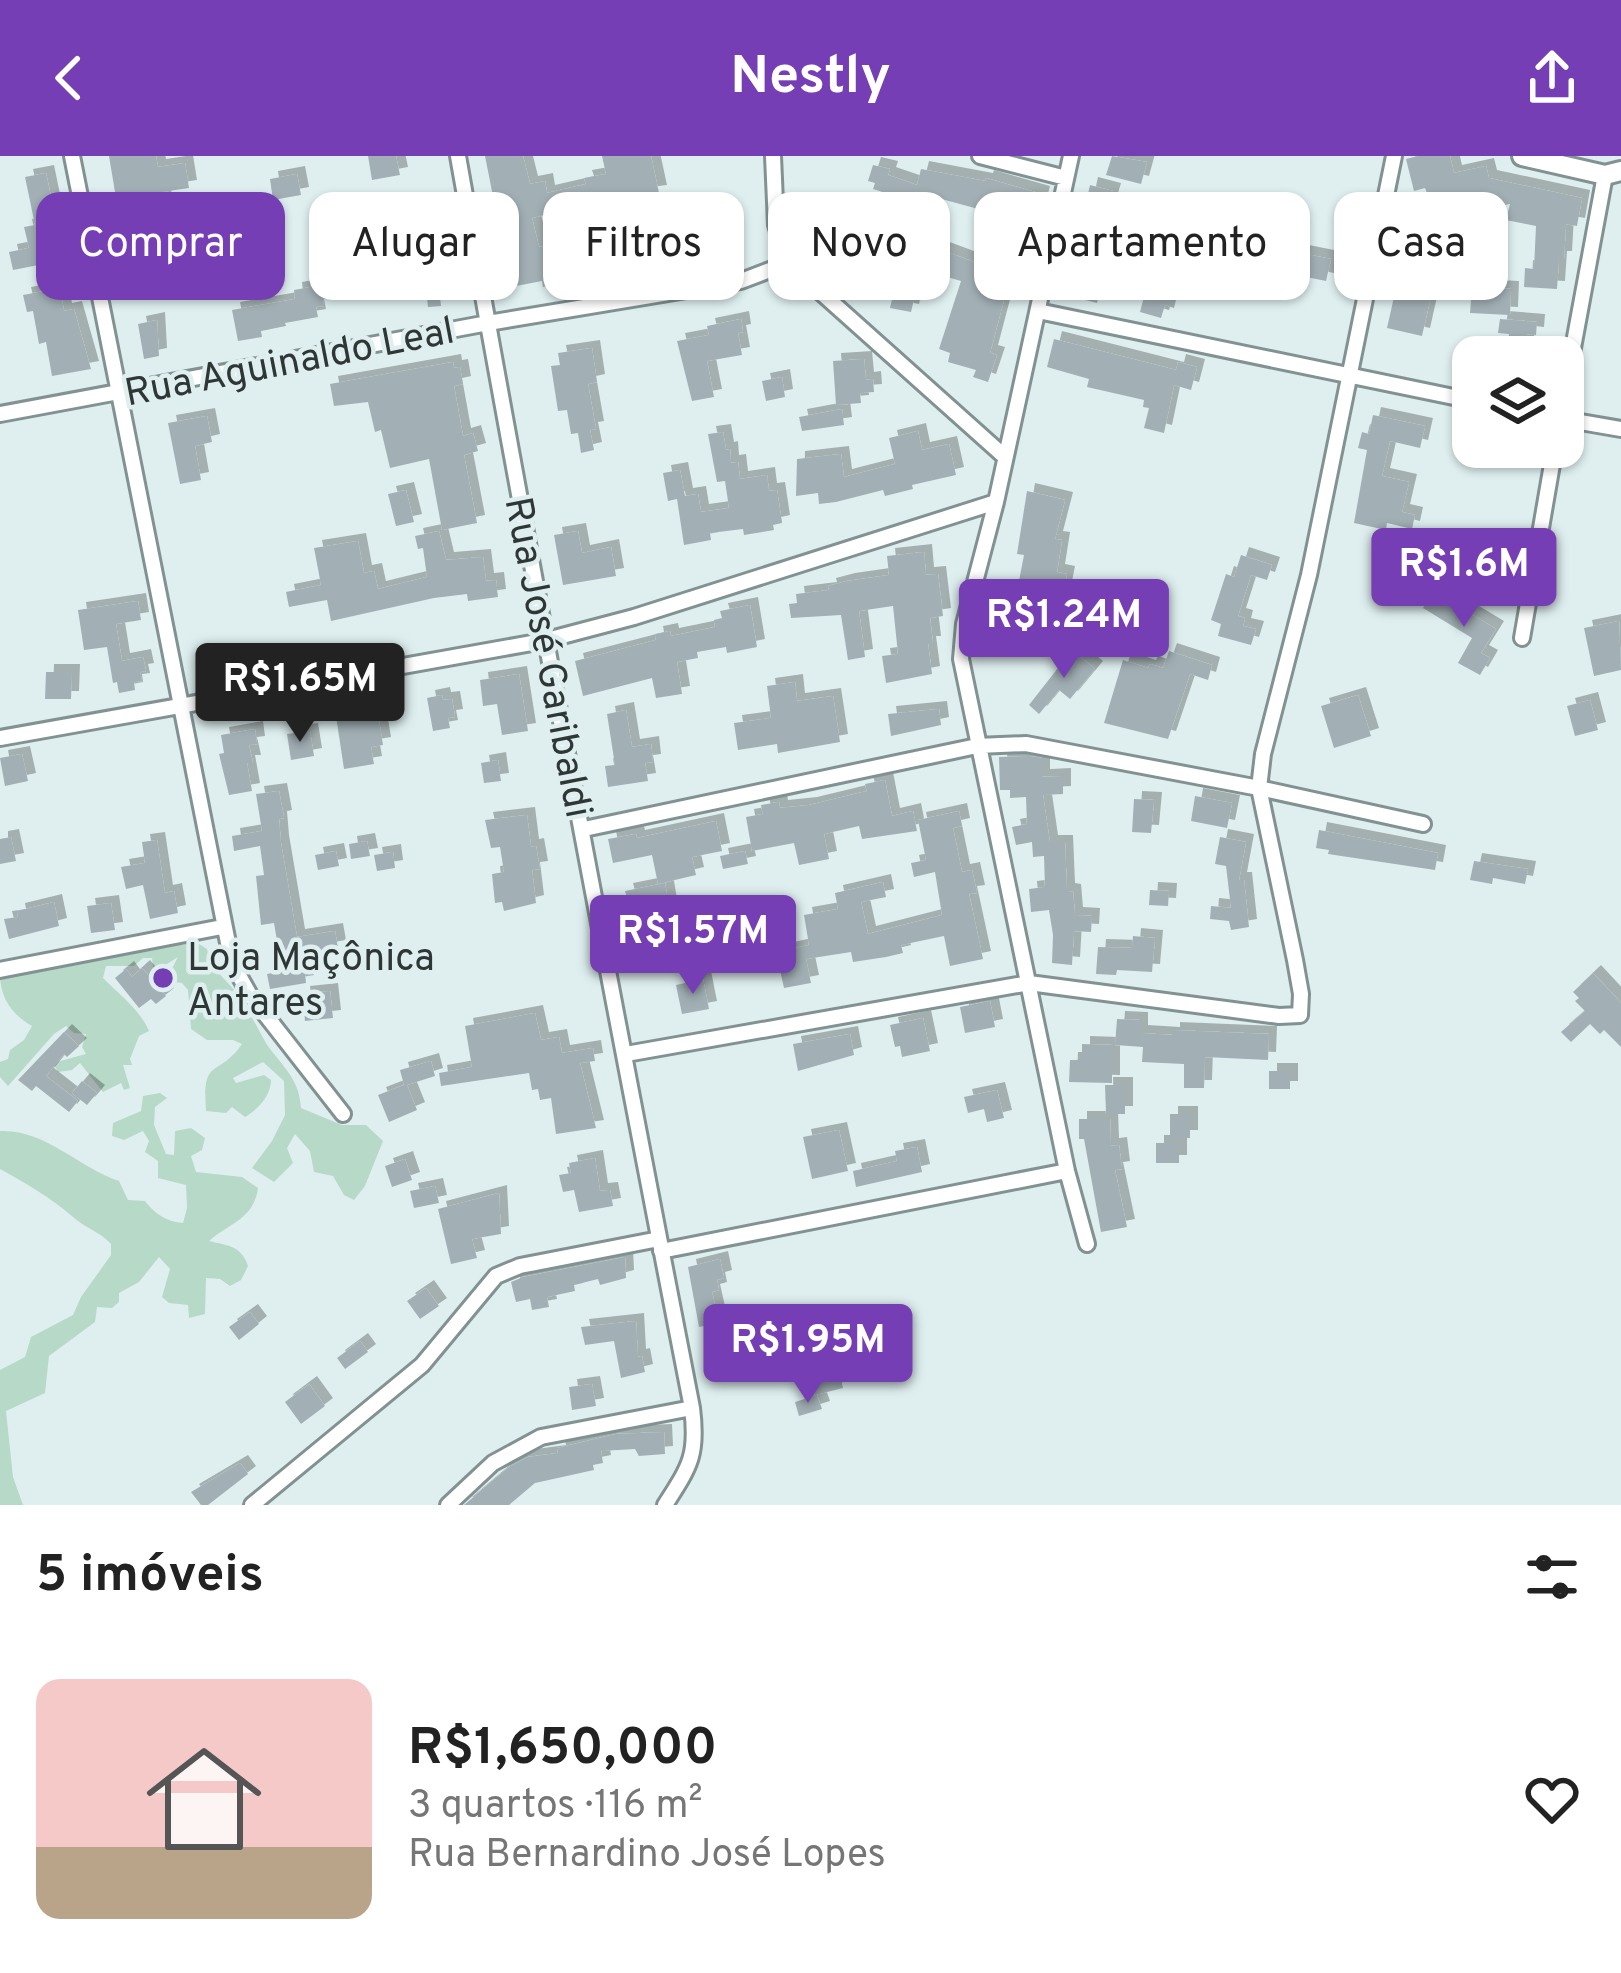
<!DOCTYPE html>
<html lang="pt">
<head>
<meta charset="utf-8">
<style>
  body { margin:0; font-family:Overpass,sans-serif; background:#f2f2f2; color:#222; height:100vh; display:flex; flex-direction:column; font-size:45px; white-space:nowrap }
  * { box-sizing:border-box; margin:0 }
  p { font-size:39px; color:#767676 }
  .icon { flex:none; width:66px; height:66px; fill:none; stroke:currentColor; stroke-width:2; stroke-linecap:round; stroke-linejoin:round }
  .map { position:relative; height:1349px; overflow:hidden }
  .side { display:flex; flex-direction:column; background:#fff; flex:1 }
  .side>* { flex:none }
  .guide { position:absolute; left:36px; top:36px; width:1551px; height:108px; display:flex; gap:24px }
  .buttons { position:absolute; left:1452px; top:180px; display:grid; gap:24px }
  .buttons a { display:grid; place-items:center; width:132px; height:132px; border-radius:24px; background:#fff; box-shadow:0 3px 9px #0004; font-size:60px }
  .price { position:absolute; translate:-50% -102px; padding:0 27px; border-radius:12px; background:#763eb5; color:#fff; font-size:39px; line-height:78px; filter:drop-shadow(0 3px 6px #0008) }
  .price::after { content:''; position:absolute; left:50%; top:72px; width:36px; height:27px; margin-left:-18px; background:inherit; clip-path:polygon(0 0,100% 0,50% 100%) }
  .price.selected { background:#222; color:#fff }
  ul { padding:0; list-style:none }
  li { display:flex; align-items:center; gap:36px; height:300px; padding:0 36px }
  li span { display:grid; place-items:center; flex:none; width:336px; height:240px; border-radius:24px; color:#555 }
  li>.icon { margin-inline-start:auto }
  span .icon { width:144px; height:144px; fill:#fffc; stroke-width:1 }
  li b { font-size:51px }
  h2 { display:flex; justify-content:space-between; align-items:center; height:144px; padding:0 36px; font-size:51px }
  .tag { padding:0 42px; border-radius:24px; background:#fff; box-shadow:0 3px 9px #0004; font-size:42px; line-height:108px }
  .tag.selected { background:#763eb5; color:#fff }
  header { display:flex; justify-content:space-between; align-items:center; height:156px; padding:0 36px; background:#763eb5; color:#fff; font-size:54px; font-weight:700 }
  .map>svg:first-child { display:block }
</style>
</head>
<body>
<header><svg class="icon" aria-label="back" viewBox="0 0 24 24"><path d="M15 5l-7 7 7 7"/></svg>Nestly<svg class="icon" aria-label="share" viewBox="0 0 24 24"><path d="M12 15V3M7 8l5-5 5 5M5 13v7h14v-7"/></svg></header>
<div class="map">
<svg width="1621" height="1349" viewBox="0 0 1621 1349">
  <defs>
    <filter id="shadow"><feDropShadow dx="8" dy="-8" stdDeviation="0" flood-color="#0004"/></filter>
  </defs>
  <rect width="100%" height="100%" fill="#dfeff0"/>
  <path fill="#b7d9c7" d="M191 783 207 793C212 817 232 827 243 846 251 859 258 873 266 887 281 910 299 920 301 952L342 969H366L383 985 365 1030 354 1044 344 1039 333 1020 314 1016 310 995 295 978 287 992 293 1007 274 1026 252 1012 272 985 285 959 284 925 263 906 233 922 236 927 264 919 271 924C271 939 259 953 245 961L232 951 226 957 206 955C202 899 218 923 242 888L233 884H207L191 873 188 834 182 827 173 826 170 816 178 801 159 813 153 811 152 802H143L134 810H106L103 822C121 840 140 854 149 875L139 880 130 903 132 909H123L130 932 124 934 121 927 103 936 80 907 72 914 58 916 53 907 86 898 82 891 86 878 74 877 66 870 54 878 8 930 0 921V906L8 903 10 894 24 884 32 870C11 858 0 841 0 818L165 787 184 789Z
    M160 937 167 942 155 951 154 969 166 998 174 999 175 975 191 972 205 982 202 994 191 1000 196 1016 242 1021 258 1032C254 1063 229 1067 209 1085 228 1090 241 1089 248 1110L241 1124 230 1130 220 1123 206 1122 205 1158 189 1162 188 1149 169 1147 162 1141 170 1113 159 1101 139 1126 119 1137V1146L112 1152 97 1151 95 1166 49 1200 45 1237 6 1255 13 1321 23 1349H0V1214L25 1201 31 1181 73 1159 81 1141 111 1099V1088C99 1075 85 1072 73 1061 50 1041 27 1028 0 1013V975C45 973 78 1011 119 1025L128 1044 145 1045C155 1058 167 1066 183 1067L187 1052 186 1029 158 1022V1005L145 996 149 985 143 975 124 984 112 980 113 967 141 955 143 940Z"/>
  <path fill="#a2b0b5" filter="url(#shadow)" d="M109 0H156L158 11 185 7 189 32 162 36 167 64 182 61 184 71 227 64 234 108 221 111 222 118 122 137 107 56 118 54Z
    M368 0H396L400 19 372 24Z
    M485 0H523L530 28 545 25 547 37 586 28 584 22 606 18 602 0H651L659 37 611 43 532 62 539 91 559 88 561 96 598 89 597 85 615 81 613 70 635 66 641 102 588 114 590 120 566 127 543 131 542 125 511 131Z
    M1112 0 1147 6 1141 28 1106 19Z
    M1418 0H1450L1454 17 1486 10 1489 22 1582 42 1577 70 1566 68 1564 103H1559L1557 133 1524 131 1525 112 1534 113 1536 70 1506 64 1510 48 1464 56 1460 43 1449 38 1429 42 1425 32 1414 35 1406 3Z
    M873 9 890 13 888 19 917 29 921 13 985 25 986 22 1042 38 1029 87 1009 81 1007 88 990 83 993 57 934 41 929 65 885 52 889 38 873 33 875 27 868 25Z
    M46 17 64 104 13 114 9 96 29 92 24 71 35 69 25 21Z
    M297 18 301 39 273 44 270 23Z
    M1090 29 1113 35 1108 52 1086 47Z
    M404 46 410 77 377 83 372 52Z
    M824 48 848 54 844 68 878 76 872 98 883 101 878 121 844 112 847 102 842 97 813 89Z
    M255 52 258 70 233 75 229 57Z
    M1104 57 1178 77 1170 107 1184 111 1174 152 1165 149 1161 162 1140 156 1155 98 1130 91 1115 142 1099 138 1097 147 1070 140 1086 85 1096 88Z
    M1409 74 1444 82 1422 180 1387 172Z
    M334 81 339 106 319 109 314 85Z
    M939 93 1017 122 1010 141 1005 140 990 197 997 199 988 226 973 221 976 214 948 206 950 197 939 193 961 125 933 117Z
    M1301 97 1331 103 1326 125 1296 119Z
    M444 99 445 112 437 113 441 150 428 151 427 142 408 144 407 131 421 130 418 102Z
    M907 116 924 120 920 140 915 139 911 156 890 152 898 118 907 120Z
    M321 129 324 150 316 151 318 161 285 167 286 170 261 175 262 181 238 185 232 154 295 143 294 134Z
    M1472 131 1511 133 1510 159 1470 157Z
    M60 132 64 155 74 153 91 213 52 220 46 186 39 188 33 155 27 156 23 139Z
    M741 163 743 176 738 177 742 199 707 205 714 241 692 245 677 185 709 179 707 170Z
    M1500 163 1537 166 1536 179 1527 178 1526 189 1508 187 1509 178 1498 177Z
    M157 164 159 200 144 203 138 168Z
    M1054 183 1176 214 1178 206 1197 211 1191 234 1174 229 1164 277 1144 272 1149 252 1143 251 1144 244 1087 231 1089 223 1047 211Z
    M592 192 597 226 588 228 596 273 590 274 594 294 581 297 578 277 571 278 567 254 558 255 551 210 560 209 558 197Z
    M864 203 866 224 873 223 874 236 860 237 861 247 836 249 833 205Z
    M453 206 454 212 460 211 463 228 454 230 463 280 473 277 478 295 464 299 477 367 442 374 429 303 390 312 381 274 375 276 368 246 334 250 330 228Z
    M782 221 785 241 766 245 762 225Z
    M842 253 844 269 802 275 799 261Z
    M1373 259 1425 270 1420 292 1390 285 1382 320 1409 326 1402 356 1415 359 1412 373 1387 367 1386 374 1354 367 1367 294 1358 292 1362 276 1369 278Z
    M207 260 212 286 195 290 201 324 180 328 168 267Z
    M918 275 922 294 949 288 956 319 912 329 913 333 885 340 883 334 836 346 819 348 818 337 796 340 797 303 841 298 844 321 895 308 889 282Z
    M723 276 726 294 730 293 731 307 738 306 740 323 767 319 769 335 777 334 782 367 773 369 774 374 744 379 743 373 710 377 711 384 684 389 677 343 668 345 663 317 680 314 685 340 698 338 701 356 729 352 725 325 717 326 708 278Z
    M406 334 414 366 396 370 388 338Z
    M1027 335 1065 344 1055 383 1062 384 1057 416 1067 418 1063 438 1018 430 1024 399 1017 398Z
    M439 375 446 404 483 401 486 425 496 424 498 441 468 445 467 438 434 442 331 465 327 444 289 451 286 436 321 429 314 392 358 385 364 417 374 415 378 433 427 421 423 392 418 393 415 380Z
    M578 375 582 397 611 391 616 420 563 429 554 379Z
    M1474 382 1510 389 1504 419 1494 417 1490 437 1406 423 1408 410 1451 417 1455 397 1471 400Z
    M924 396 926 419 938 418 943 460 930 462 933 488H928L932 518 886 527 882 500 898 498 893 450 859 455 865 501 848 504 841 459 791 462 789 448 797 447 796 438 829 434 828 430 847 425 889 419 887 400Z
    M1241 399 1272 409 1267 424 1251 419 1238 460 1245 462 1243 470 1256 473 1251 489 1218 480 1221 468 1211 464 1226 418 1234 421Z
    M1433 435 1496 473 1481 497 1490 502 1480 519 1458 507 1472 482 1423 452Z
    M989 440 1011 444 1008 464 985 460Z
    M138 445 141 464 116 468 122 505 143 501 146 515 140 516 142 525 134 526 135 534 119 537 117 526 113 527 107 491 84 494 78 454Z
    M750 449 757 491 727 497 726 491 697 496 698 502 677 506 682 538 656 542 652 522 583 540 575 505 656 484 655 478 670 475 671 480 715 471 714 464 722 462 720 455Z
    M1619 465 1621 514 1594 520 1584 472Z
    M1072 494 1095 513 1070 543 1059 534 1039 558 1029 549Z
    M1169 495 1212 509 1208 524 1190 518 1168 583 1104 567 1123 504 1148 512 1150 508 1163 512Z
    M46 516H72L71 543H45Z
    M519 518 528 575 502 579 497 548 483 550 480 524Z
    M795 526 797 545 833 540 840 586 778 597 777 588 738 594 734 567 771 562 767 530Z
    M442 539 443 544 452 543 455 561 448 562 450 572 433 575 427 542Z
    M1358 539 1371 580 1334 592 1321 550Z
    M1590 544 1598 574 1575 580 1567 550Z
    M939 553 941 569 891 580 888 558Z
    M626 554 632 591 651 588 653 606 645 607 648 625 608 631 605 610 615 609 607 558Z
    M366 555 367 561 378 559 383 589 371 591 374 608 344 613 336 560Z
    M255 573 257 588 249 589 253 607H247L252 635 229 639 219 598 224 597 221 579Z
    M310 575 314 600 291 604 287 578Z
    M22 598 28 625 5 630 0 602Z
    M1030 600 1042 602V621L1063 620V638L1043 639 1050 687H1065L1067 735 1073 736 1075 759 1092 760 1091 776 1074 775 1072 809 1052 807 1053 779 1049 754 1031 756 1029 733 1045 731 1044 700 1033 701 1032 686 1016 689 1012 671 1027 668 1026 641 1010 642V634H1000L999 601Z
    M498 604 501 625 484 627 481 607Z
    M885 624 892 660 913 655 917 675 862 683 859 670 824 678 829 703 799 709 794 687 752 695 746 661 763 658 761 649 779 646 780 652 809 649 867 635 865 628Z
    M279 635 284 662 279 663 281 687 297 781 335 775 338 792 303 798 306 827 270 833 267 818 282 815 274 767 261 769 256 720 264 719 260 690 234 695 232 680 262 675 256 638Z
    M1195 640 1232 647 1227 672 1191 665Z
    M1134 643 1154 644 1151 677 1132 676Z
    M959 655 962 670 953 672 962 716 972 714 977 737 969 738 983 803 950 810 944 780 901 789 903 797 886 801 853 806 851 796 806 803 811 827 784 832 776 796 809 789 804 759 838 753 835 737 883 726 886 741 861 746 868 778 942 759 935 716 914 721 911 707 926 704 918 664Z
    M527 659 531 691 536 690 540 713 532 714 536 747 504 755 502 746 495 747 492 718 504 716 500 691 491 692 485 664Z
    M716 665 722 695 692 701 696 719 658 728 652 699 613 707 608 683 636 678 637 682Z
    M1319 674 1438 697 1435 714 1328 698 1329 694 1316 692Z
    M11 681 16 705 0 708V683Z
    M1220 681 1246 686 1239 724H1244L1249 771 1231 774 1229 765 1210 763 1211 750 1231 752 1226 710 1215 708Z
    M157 684 165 737 174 735 178 757 150 763 143 729 126 733 121 711 145 707 142 686Z
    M367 685 370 700 351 703 349 688Z
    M336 695 339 710 318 714 315 699Z
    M745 695 748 708 723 713 720 700Z
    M393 696 395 712 377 715 374 699Z
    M1474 705 1528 713 1525 728 1493 722 1492 728 1470 724Z
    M665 727 676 792 642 799 625 735Z
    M1150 734 1169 735 1168 750 1149 749Z
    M54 746 59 770 9 783 4 763 18 761 17 755Z
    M111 747 115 774 91 777 87 750Z
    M1133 780 1155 782 1152 816 1117 814 1116 819 1096 818 1098 791 1132 792Z
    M142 812 166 840 156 848 151 843 139 852 115 822 126 813 132 821Z
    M1593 817 1621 847V891L1604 874 1600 878 1590 868 1571 886 1561 876 1585 855 1575 845 1579 842 1573 836Z
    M703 823 709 853 682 858 676 829Z
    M330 835 333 862 305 865 302 838Z
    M990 845 995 871 965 877 960 851Z
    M535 857 541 884 559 881 562 897 593 892 595 905 580 907 596 972 556 978 551 942 540 944 538 933 532 934 529 917 441 930 439 917 472 911 465 870Z
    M923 862 930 895 902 901 900 890 895 891 890 869Z
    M1117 863 1140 864V877L1172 879V874L1269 878 1268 904 1205 901 1204 932H1184V908L1142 906 1143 891 1115 889Z
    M64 876 79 890 67 901 64 898 46 920 78 945 69 956 36 930 32 935 18 924Z
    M850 878 854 899 798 915 793 888Z
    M1082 888 1112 889V927L1069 926 1070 904H1082Z
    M431 905 435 920 407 929 417 954 389 966 378 939 404 929 400 914Z
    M1269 915H1290V933H1269Z
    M82 925 97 937 87 949 72 937Z
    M1105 929H1125V958H1106Z
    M997 934 1004 962 987 966 984 953 968 957 964 941Z
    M1170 958H1190V982H1170Z
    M1079 963H1110L1111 990 1119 989 1122 1013 1115 1014 1127 1071 1101 1076 1084 983H1079Z
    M839 974 848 1015 812 1023 803 981Z
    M1156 987H1179V1007H1156Z
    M917 991 922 1016 856 1031 853 1015 897 1005 895 995Z
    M595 1002 600 1035 610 1034 613 1050 579 1056 574 1034 563 1036 559 1019 571 1017 569 1007Z
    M405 1003 412 1024 392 1031 385 1010Z
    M435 1030 439 1047 414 1052 410 1035Z
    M499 1037 501 1078 472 1083 477 1102 451 1108 438 1053Z
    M625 1101 626 1122 600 1129 598 1123 574 1129 575 1135 547 1141 549 1151 532 1154 530 1143 516 1146 511 1126 523 1121Z
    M720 1103 724 1122 717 1124 719 1134 712 1136 719 1167 699 1171 688 1111Z
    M426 1132 439 1150 420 1163 407 1145Z
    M250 1156 259 1168 239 1184 229 1171Z
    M835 1161 841 1189 812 1196 805 1168Z
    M636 1165 638 1201 642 1200 645 1216 621 1222 614 1185 585 1189 581 1171Z
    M728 1177 734 1203 717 1207 711 1181Z
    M360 1185 368 1196 345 1213 337 1202Z
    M840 1219 843 1232 815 1239 812 1226Z
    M309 1228 325 1250 301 1268 285 1246Z
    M592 1228 596 1250 572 1254 569 1231Z
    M817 1239 822 1253 799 1260 795 1246Z
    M664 1276 665 1298 639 1300 635 1293 601 1295 603 1307 593 1309 594 1314 535 1327 509 1349H464L509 1311 528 1301 558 1297 557 1292 616 1278Z
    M240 1307 248 1318 208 1349H201L191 1336Z"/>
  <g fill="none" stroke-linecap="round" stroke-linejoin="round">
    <g stroke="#829293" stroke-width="20">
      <path id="street" d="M72 0 232 807 250 839 343 958
        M458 0C532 418 611 835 692 1252 698 1299 690 1310 665 1349
        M773 0 776 69 788 107 1005 301
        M980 0 1066 22
        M1071 0 996 346 964 468 961 503 1067 1015 1087 1088
        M1038 155 1473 245
        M1563 246 1605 19
        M0 258 488 167 741 125 788 107
        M1563 263 1621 273
        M1522 482 1555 291
        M0 582 543 485 634 461 996 346
        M584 673 977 590 1026 588 1259 632 1423 668
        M0 814 222 771
        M626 898 1029 827 1279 860 1300 859 1301 838 1295 804 1259 632 1263 598 1309 419 1394 0
        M661 1095 1067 1015
        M252 1349 422 1209 496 1120 520 1110 659 1083
        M448 1349 493 1307 541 1281 692 1252"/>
    </g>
    <g stroke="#829293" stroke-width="24">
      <path id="secondary" d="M1522 0 1605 19 1621 15"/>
    </g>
    <use href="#street" stroke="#fff" stroke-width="14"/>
    <use href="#secondary" stroke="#fff" stroke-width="18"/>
  </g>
  <circle fill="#763eb5" stroke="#dfeff0" stroke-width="4.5" cx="163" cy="822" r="12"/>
  <g text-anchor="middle" stroke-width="9" stroke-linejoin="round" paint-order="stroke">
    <g font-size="39" fill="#2f3636" stroke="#dfeff0">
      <text transform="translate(289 204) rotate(-11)" y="14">Rua Aguinaldo Leal</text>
      <text transform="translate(550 501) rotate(79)" y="14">Rua José Garibaldi</text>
    </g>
    <g font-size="39" fill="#2f3636" stroke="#dfeff0" text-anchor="start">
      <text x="187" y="814">Loja Maçônica<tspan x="187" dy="45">Antares</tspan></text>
    </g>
  </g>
</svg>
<div class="buttons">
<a><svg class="icon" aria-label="layers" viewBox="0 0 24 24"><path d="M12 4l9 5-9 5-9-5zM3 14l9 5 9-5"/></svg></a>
</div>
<b class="price" style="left:1464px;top:474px">R$1.6M</b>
<b class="price" style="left:1064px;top:525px">R$1.24M</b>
<b class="price selected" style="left:300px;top:589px">R$1.65M</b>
<b class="price" style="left:693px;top:841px">R$1.57M</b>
<b class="price" style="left:808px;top:1250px">R$1.95M</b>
<div class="guide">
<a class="tag selected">Comprar</a>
<a class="tag">Alugar</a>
<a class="tag">Filtros</a>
<a class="tag">Novo</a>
<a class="tag">Apartamento</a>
<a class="tag">Casa</a>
</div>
</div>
<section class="side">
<h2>5 imóveis<svg class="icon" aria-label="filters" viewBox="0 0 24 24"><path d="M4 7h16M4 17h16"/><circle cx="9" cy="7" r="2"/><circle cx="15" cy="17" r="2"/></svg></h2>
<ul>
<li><span style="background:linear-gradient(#f6c9c9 70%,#b9a48a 0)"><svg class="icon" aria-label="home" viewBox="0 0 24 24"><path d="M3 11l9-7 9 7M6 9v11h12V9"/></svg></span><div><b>R$1,650,000</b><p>3 quartos · 116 m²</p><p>Rua Bernardino José Lopes</p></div><svg class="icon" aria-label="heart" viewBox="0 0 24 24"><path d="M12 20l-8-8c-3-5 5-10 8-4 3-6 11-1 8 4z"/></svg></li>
</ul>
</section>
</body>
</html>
